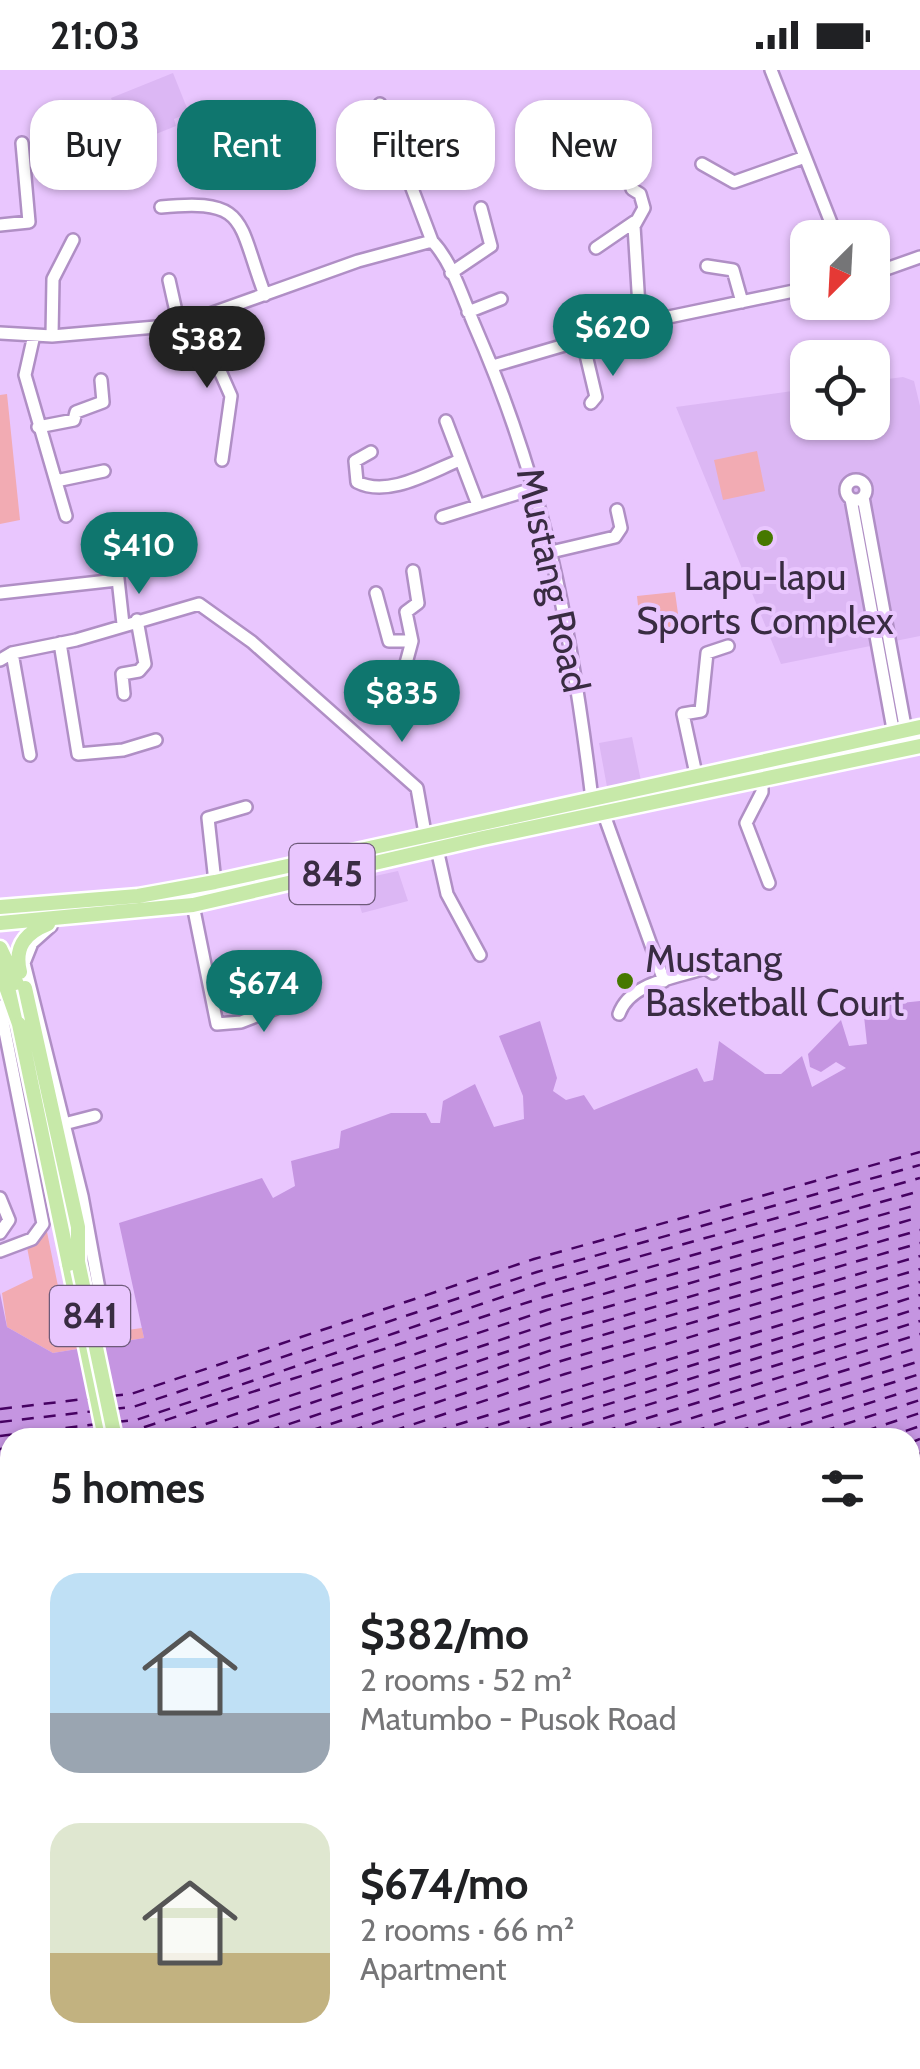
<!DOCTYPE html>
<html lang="en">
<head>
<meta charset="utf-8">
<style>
  body { margin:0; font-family:Cabin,sans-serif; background:#f6f6f6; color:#202124; height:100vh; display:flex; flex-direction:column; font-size:38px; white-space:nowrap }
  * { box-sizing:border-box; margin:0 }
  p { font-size:32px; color:#757577 }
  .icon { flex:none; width:55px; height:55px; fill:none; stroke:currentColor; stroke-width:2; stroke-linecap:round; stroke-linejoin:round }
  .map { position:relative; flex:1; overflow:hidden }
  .side { position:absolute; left:0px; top:1358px; width:920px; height:642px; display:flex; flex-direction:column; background:#fff; border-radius:30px 30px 0 0; box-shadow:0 2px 8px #0004 }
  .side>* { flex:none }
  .banner { position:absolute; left:30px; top:30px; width:860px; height:90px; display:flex; gap:20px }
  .needle { width:65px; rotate:204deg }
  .buttons { position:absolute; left:790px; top:150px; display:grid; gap:20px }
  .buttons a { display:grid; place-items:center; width:100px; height:100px; border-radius:20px; background:#fff; box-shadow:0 2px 8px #0004; font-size:50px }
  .price { position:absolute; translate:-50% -85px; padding:0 22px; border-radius:35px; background:#0f766e; color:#fff; font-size:32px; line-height:65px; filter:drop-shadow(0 2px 5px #0008) }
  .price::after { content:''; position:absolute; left:50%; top:60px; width:30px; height:22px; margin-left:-15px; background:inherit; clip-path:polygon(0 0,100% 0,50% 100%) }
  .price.current { background:#222; color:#fff }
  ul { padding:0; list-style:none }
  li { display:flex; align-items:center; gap:30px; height:250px; padding:0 50px }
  li span { display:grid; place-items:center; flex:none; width:280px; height:200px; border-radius:30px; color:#555 }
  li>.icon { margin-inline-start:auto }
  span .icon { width:120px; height:120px; fill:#fffc; stroke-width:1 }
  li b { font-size:42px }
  h2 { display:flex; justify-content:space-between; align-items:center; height:120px; padding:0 50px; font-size:42px }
  .pill { padding:0 35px; border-radius:30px; background:#fff; box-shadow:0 2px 8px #0004; font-size:35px; line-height:90px }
  .pill.current { background:#0f766e; color:#fff }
  .status { display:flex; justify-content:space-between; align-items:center; height:70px; padding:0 50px; background:#fff; direction:ltr }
  .status svg { height:28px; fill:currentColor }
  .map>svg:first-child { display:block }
</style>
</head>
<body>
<div class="status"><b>21:03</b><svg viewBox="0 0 49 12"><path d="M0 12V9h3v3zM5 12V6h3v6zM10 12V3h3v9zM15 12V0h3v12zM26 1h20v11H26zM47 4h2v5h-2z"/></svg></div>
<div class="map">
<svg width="920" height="1999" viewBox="0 0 920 1999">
  <rect width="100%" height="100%" fill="#e9c6fe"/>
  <path fill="#dcb7f4" d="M173 3 189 43 174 49 176 56 146 68 143 62 127 68 111 28Z
    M903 307 914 311 920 336V566L781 594 676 337 807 319 808 352H872L873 311Z
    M632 667 641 711 607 717 599 673Z
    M398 801 408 831 362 843 352 811Z
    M920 1506V1726L910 1697V1507Z
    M920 1838V1999H862L857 1990H910V1840Z"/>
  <path fill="#f2abb3" d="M7 324 20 450 0 454V325Z
    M757 381 765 421 723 430 714 390Z
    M675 522 680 558 662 560 659 543 639 545 637 526Z
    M45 1152 60 1226 106 1218 113 1262 142 1258 144 1268 53 1283 7 1257 2 1223 33 1208 26 1172Z"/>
  <path fill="#c595e1" d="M920 931V1499L910 1500V1368H10V1990H188L190 1999H0V1223L7 1257 53 1283 144 1268 119 1153 262 1108 273 1128 295 1116 291 1091 339 1078 341 1061 391 1043H426L431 1053H440L443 1031 475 1014 494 1057 524 1049 523 1026 499 966 540 951 557 1008 553 1021 566 1030 584 1025 594 1040 697 998 704 1012 713 1010 719 971 765 1004H781L802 986 812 1017 846 998 836 992 821 1002 810 997 808 984 841 950 849 976 867 974 863 937Z
    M515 1990H679L656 1999H521Z
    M760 1990 765 1999H695L690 1991Z
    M765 1990H835L840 1999H770Z"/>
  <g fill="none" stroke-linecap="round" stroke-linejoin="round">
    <path stroke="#c595e1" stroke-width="9" d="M503 1990 510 1999"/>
    <path stroke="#460262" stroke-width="2.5" stroke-dasharray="12 10" stroke-linecap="butt" d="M111 1326 131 1324 534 1189 920 1082
      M0 1339 93 1328
      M113 1339 133 1337 537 1202 920 1095
      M0 1352 95 1341
      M116 1352 136 1350 541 1214 920 1108
      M123 1364 544 1227 920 1121
      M0 1366 98 1354
      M164 1368 547 1240 920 1134
      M206 1368 551 1253 920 1147
      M247 1368 554 1266 920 1160
      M289 1368 558 1278 920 1173
      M330 1368 561 1291 920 1186
      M372 1368 565 1304 920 1199
      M414 1368 920 1212
      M456 1368 920 1225
      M498 1368 920 1238
      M540 1368 920 1251
      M583 1368 920 1264
      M628 1368 920 1277
      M672 1368 920 1291
      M716 1368 920 1304
      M759 1368 920 1317
      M802 1368 920 1330
      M844 1368 920 1343
      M885 1368 920 1356
      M910 1373 920 1369
      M0 1379 10 1378
      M910 1386 920 1383
      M0 1393 10 1392
      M910 1399 920 1396
      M0 1406 10 1405
      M0 1420 10 1419
      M0 1434 10 1432
      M0 1447 10 1446
      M0 1463 10 1461
      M0 1472 10 1471
      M0 1488 10 1487
      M0 1502 10 1500
      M0 1510 10 1509
      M0 1529 10 1528
      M0 1543 10 1541
      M0 1557 10 1555
      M0 1570 10 1569
      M0 1584 10 1582
      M0 1598 10 1596
      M0 1612 10 1610
      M0 1625 10 1624
      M0 1639 10 1637
      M0 1653 10 1651
      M0 1667 10 1665"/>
    <g stroke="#b08fc5" stroke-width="16">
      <path id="minor" d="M771 0 837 168
        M380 34 432 171
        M576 47 604 45 619 55 632 119 640 124 644 138 634 156 640 253
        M702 94 734 112 805 87
        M161 137C249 128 237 151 265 225
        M0 155 29 152 22 73
        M596 178 634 152
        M707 196 733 200 742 232
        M451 203 491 176 481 138
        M872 204 920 187
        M169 210 179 255
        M468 242 501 229
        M187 253 216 292 231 326 222 390
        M0 263 52 266 179 255 358 191 432 171C452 192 462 226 473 252 544 413 571 556 592 729
        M34 265 25 305 66 446
        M52 266 53 209 73 170
        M582 268 596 327 591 333
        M493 296 640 253 808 218
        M446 351 478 435
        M38 357 74 350 76 342 103 332 101 310
        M371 382 355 391 357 412C388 428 430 402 460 390
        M846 420a10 10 0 1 1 20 0a10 10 0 1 1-20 0Z
        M56 411 104 401
        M863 427 909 678
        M851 429 897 681
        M442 447 535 418
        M551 482 615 467 621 458 617 440
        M116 491 123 554
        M0 523 117 510
        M376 523 389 571H412
        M60 573 78 684 123 680 156 670
        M12 583 30 685
        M0 590 12 583 76 570 199 534 252 572 417 718 425 763 437 779 447 824 480 885
        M402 608 412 571 406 542 418 533 413 501
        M124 624 122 604 139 601 145 594 137 550
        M696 704 683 644 701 641 707 583 728 576
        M762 709V722L746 753 769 813
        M603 742 664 911
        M215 812 208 748 246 737
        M193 835 217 954 241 952 299 929
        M51 856 32 873 24 893 82 1126 101 1230
        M0 936 43 1154 32 1169 0 1181
        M619 944C630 912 676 908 705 898L713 903
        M64 1054 95 1046
        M0 1128 9 1150 0 1163"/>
    </g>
    <g stroke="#fff" stroke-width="19">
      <path id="major" d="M0 837 138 826 215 812 920 657
        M0 853 193 835 483 768 920 676
        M0 878 24 929
        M0 900 19 954
        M20 902C14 877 25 863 48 854
        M69 1194 105 1368
        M223 1990 226 1999
        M234 1990 236 1999
        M244 1990 246 1999
        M254 1990 256 1999"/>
    </g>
    <use href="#minor" stroke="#fff" stroke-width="11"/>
    <use href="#major" stroke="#c7e9a9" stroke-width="14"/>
    <g stroke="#fff" stroke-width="19" stroke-linecap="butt">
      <path id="major-bridge" d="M25 918 78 1157V1192
        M19 954 69 1194
        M77 1187 115 1368"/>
    </g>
    <use href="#major-bridge" stroke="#c7e9a9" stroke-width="14"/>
  </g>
  <g fill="#467800" stroke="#e9c6fe" stroke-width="4">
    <circle cx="765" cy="468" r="10"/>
    <circle cx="625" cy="911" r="10"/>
  </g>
  <g text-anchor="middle" stroke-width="8" stroke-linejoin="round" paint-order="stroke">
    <g fill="#e9c6fe" stroke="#6e5a7a" stroke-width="2.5">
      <rect x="289.5" y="774" width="85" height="60" rx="8"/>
      <rect x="50" y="1216" width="80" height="60" rx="8"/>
    </g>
    <g font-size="35" font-weight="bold" fill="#392c42">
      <text x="332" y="816">845</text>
      <text x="90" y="1258">841</text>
    </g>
    <g font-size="38" fill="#392c42" stroke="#e9c6fe">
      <text x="765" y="520">Lapu-lapu<tspan x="765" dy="44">Sports Complex</tspan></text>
      <text x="645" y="902" text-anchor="start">Mustang<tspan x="645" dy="44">Basketball Court</tspan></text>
    </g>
    <g font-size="38" fill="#392c42" stroke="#e9c6fe">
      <text transform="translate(553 510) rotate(78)" y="13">Mustang Road</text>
    </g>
  </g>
</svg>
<div class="buttons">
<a><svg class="needle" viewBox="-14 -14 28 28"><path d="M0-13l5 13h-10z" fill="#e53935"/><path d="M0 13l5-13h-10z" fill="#757577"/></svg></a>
<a><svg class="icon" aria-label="locate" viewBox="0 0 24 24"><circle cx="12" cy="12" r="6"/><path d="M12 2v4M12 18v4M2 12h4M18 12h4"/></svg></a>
</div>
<b class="price" style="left:613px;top:309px">$620</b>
<b class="price current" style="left:207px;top:321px">$382</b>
<b class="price" style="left:139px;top:527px">$410</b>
<b class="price" style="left:402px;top:675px">$835</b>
<b class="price" style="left:264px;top:965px">$674</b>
<div class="banner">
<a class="pill">Buy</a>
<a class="pill current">Rent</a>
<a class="pill">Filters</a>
<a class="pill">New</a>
</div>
<section class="side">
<h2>5 homes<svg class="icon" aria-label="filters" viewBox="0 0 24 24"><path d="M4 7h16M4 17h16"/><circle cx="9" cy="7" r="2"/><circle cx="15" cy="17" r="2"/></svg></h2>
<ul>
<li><span style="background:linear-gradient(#bfe0f5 70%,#9aa5b1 0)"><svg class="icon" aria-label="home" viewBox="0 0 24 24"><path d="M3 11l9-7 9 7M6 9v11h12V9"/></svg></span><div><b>$382/mo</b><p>2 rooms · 52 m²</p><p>Matumbo - Pusok Road</p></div></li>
<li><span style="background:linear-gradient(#dfe7d0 65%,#c2b280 0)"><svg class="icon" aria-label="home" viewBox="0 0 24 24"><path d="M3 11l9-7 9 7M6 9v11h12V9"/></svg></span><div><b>$674/mo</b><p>2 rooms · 66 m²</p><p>Apartment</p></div></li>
</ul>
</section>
</div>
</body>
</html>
